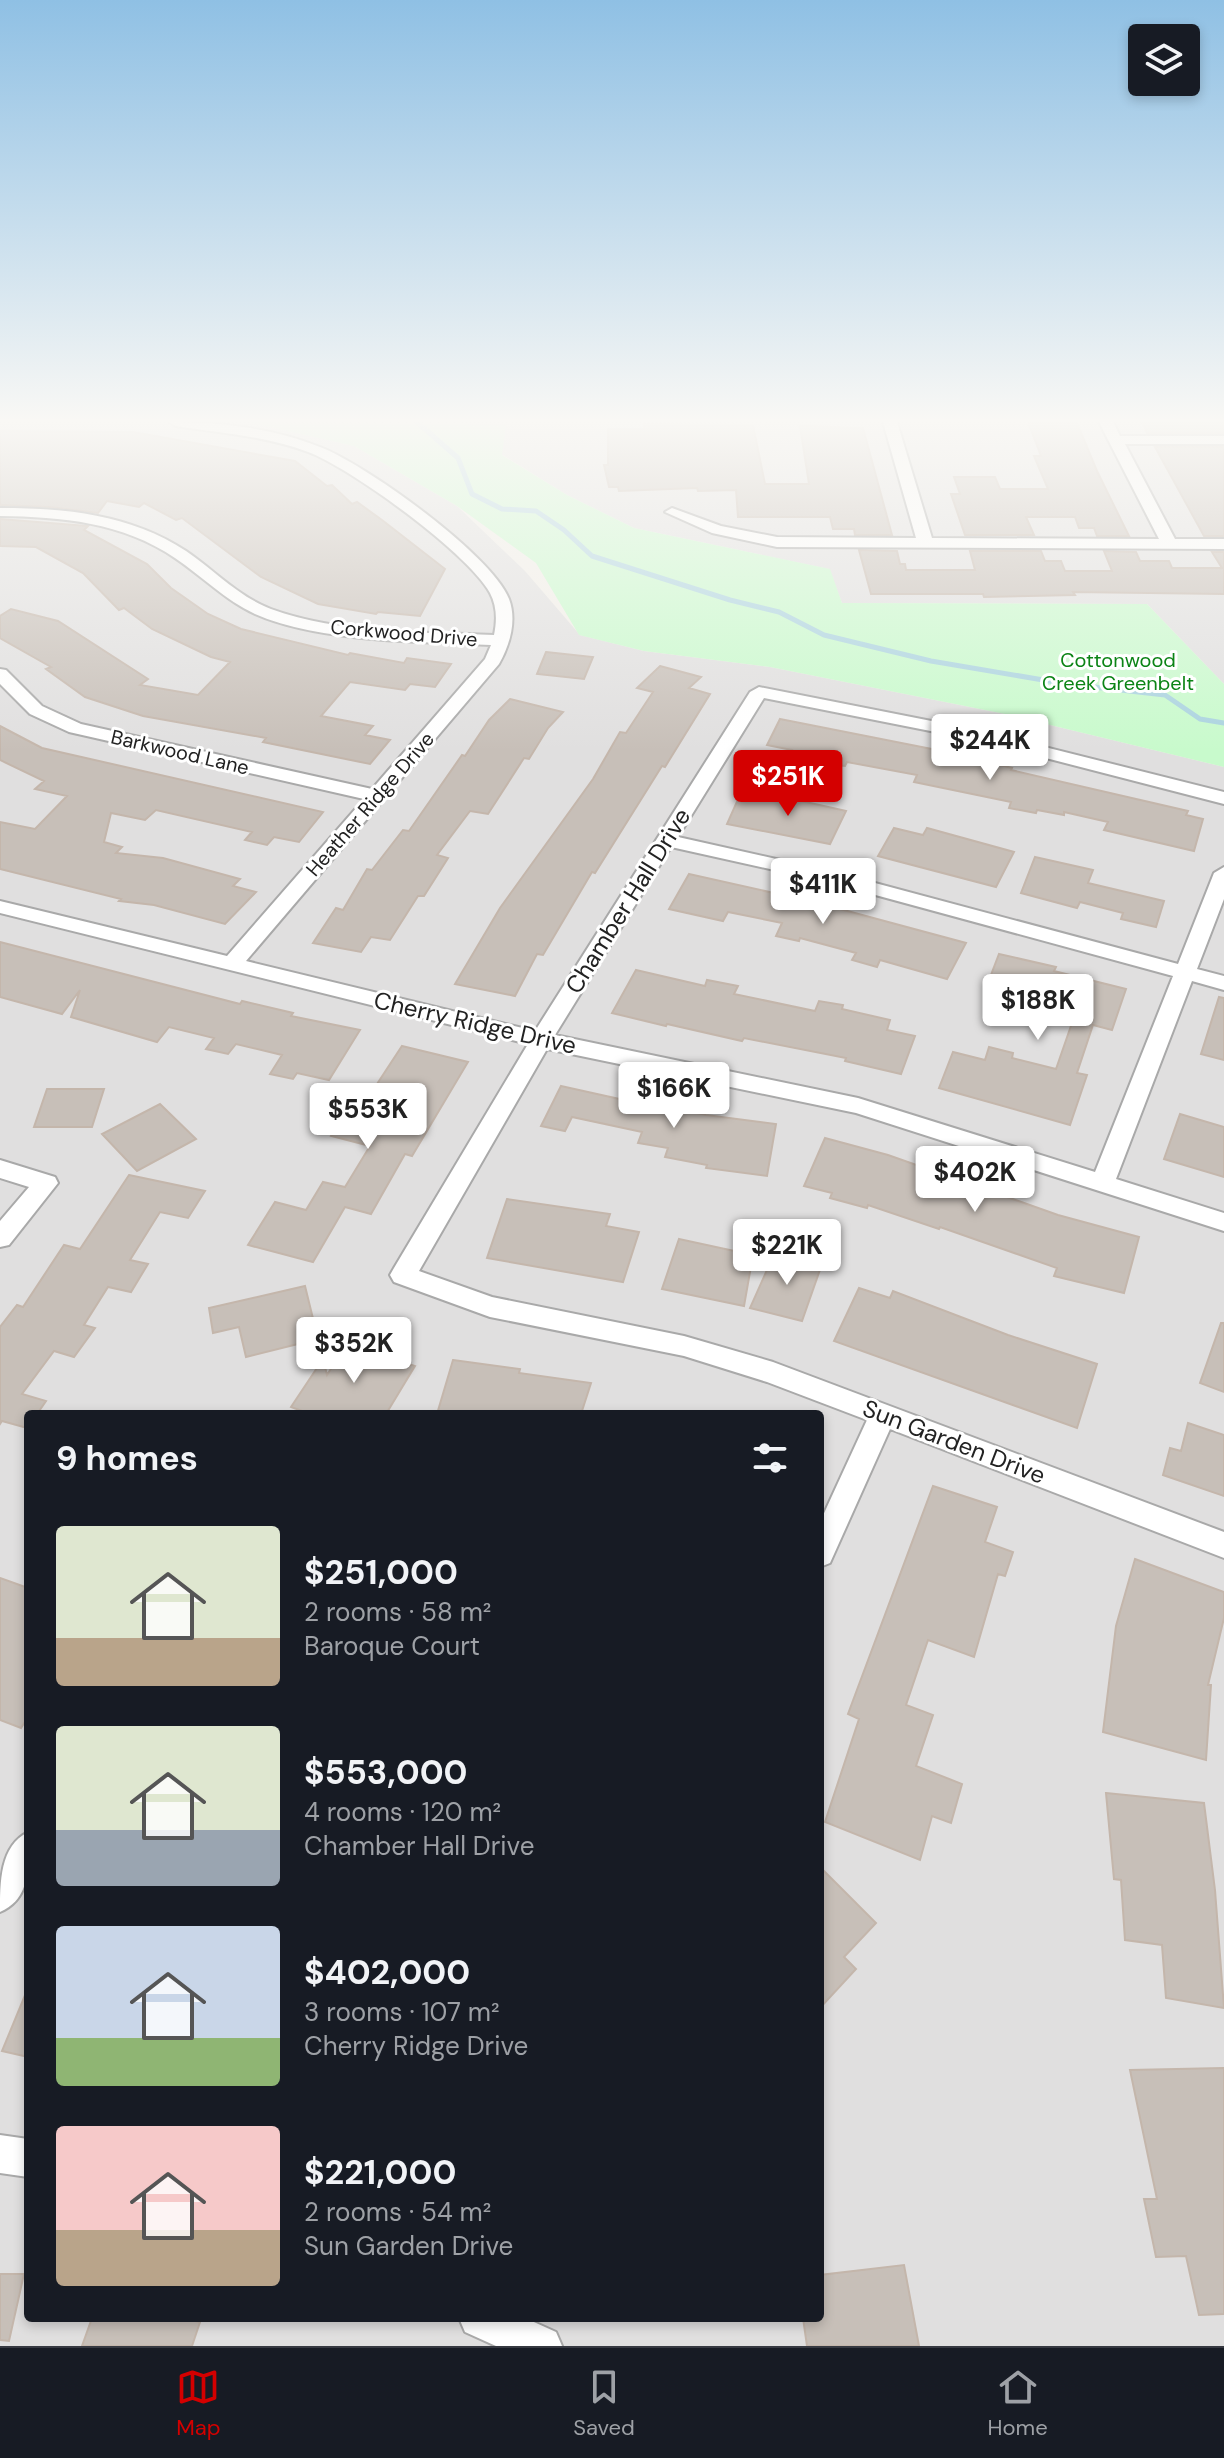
<!DOCTYPE html>
<html lang="en">
<head>
<meta charset="utf-8">
<style>
  body { margin:0; font-family:"DM Sans",sans-serif; background:#242831; color:#f1f3f6; height:100vh; display:flex; flex-direction:column; font-size:30px; white-space:nowrap }
  * { box-sizing:border-box; margin:0 }
  p { font-size:26px; color:#9ea1a6 }
  .icon { flex:none; width:44px; height:44px; fill:none; stroke:currentColor; stroke-width:2; stroke-linecap:round; stroke-linejoin:round }
  .map { position:relative; flex:1; overflow:hidden }
  .side { position:absolute; left:24px; top:1410px; width:800px; height:912px; display:flex; flex-direction:column; background:#171b24; border-radius:8px; box-shadow:0 4px 12px #0003 }
  .side>* { flex:none }
  .tools { position:absolute; left:1128px; top:24px; display:grid; gap:16px }
  .tools a { display:grid; place-items:center; width:72px; height:72px; border-radius:8px; background:#171b24; box-shadow:0 4px 12px #0003; font-size:40px }
  .price { position:absolute; translate:-50% -68px; padding:0 18px; border-radius:8px; background:#fff; color:#222; font-size:26px; line-height:52px; filter:drop-shadow(0 2px 4px #0008) }
  .price::after { content:''; position:absolute; left:50%; top:48px; width:24px; height:18px; margin-left:-12px; background:inherit; clip-path:polygon(0 0,100% 0,50% 100%) }
  .price.active { background:#d40000; color:#fff }
  ul { padding:0; list-style:none }
  li { display:flex; align-items:center; gap:24px; height:200px; padding:0 32px }
  li span { display:grid; place-items:center; flex:none; width:224px; height:160px; border-radius:8px; color:#555 }
  li>.icon { margin-inline-start:auto }
  span .icon { width:96px; height:96px; fill:#fffc; stroke-width:1 }
  li b { font-size:34px }
  h2 { display:flex; justify-content:space-between; align-items:center; height:96px; padding:0 32px; font-size:34px }
  .tabs { display:flex; justify-content:space-around; align-items:center; height:112px; border-top:2px solid #363941; background:#171b24; font-size:22px; color:#9ea1a6 }
  .tabs a { display:grid; justify-items:center; gap:4px }
  .tabs .active { color:#d40000 }
  .map>svg:first-child { display:block }
</style>
</head>
<body>
<div class="map">
<svg width="1224" height="2346" viewBox="0 0 1224 2346">
  <rect width="100%" height="100%" fill="#f2efe9"/>
  <path fill="#e0dfdf" fill-rule="evenodd" d="M0 422H248L354 446 457 506 525 571 580 635 644 651 770 667 1005 714 1224 767V2346H0ZM28 1414H820V2318H28Z
    M464 422H1224V684L1147 604 842 603 829 569 634 528 567 495 501 454Z"/>
  <path fill="#c8facc" d="M248 422 506 425 502 455 567 495 634 528 830 569 842 603 1147 604 1224 684V767L1005 714 770 667 644 651 579 635 536 563 457 506 354 446Z"/>
  <g fill="none" stroke-linecap="round" stroke-linejoin="round">
    <path stroke="#aad3df" stroke-width="5" d="M417 422 458 458 472 494 502 509 536 511 564 530 592 556 730 600 779 612 824 635 931 661 1067 684 1165 695 1200 719 1224 723"/>
  </g>
  <path fill="#c7bfb8" stroke="#c4b6ab" stroke-width="2" d="M1028 422 1077 423 1097 471 1129 536H1097L1094 528H1079L1075 517H1026L1034 535H965L951 494H960L954 477H995L1000 489H1048L1034 456H1041Z
    M1142 422H1224V433H1147Z
    M644 424 753 425 765 484H809L800 426 863 428 892 535H855L854 529H833L830 517H738L736 490 698 491 697 488 619 491 618 487H609L604 465H608V429H644Z
    M0 431 133 432 295 461 327 486 332 485 352 504 357 502 382 520 445 569 420 616 378 612 376 614 318 604 261 577 182 518 176 520 144 503 139 507 107 501 98 513 49 507 0 505Z
    M1155 447H1224V536H1204Z
    M0 519 88 526 84 530 147 564 171 588 208 614 241 629 348 655 350 653 404 663 407 658 451 664 435 687 410 684 405 690 350 682 321 716 373 726 365 735 390 740 370 764 263 742 266 738 143 716 85 697 46 669 51 667 0 638V616L11 609 58 621 148 679 140 685 198 695 230 662 211 657 152 629 124 608 119 610 83 573 36 547 0 546Z
    M859 550 897 551 900 564H905L906 570H975L970 551H1041L1045 561H1061L1065 571H1112L1104 551 1136 552 1140 561H1169L1172 568H1222L1212 552H1224V594L1073 592 1075 595 984 597 983 594H871Z
    M546 652 593 657 584 679 537 674Z
    M660 666 701 677 689 688 710 694 665 767 662 766 595 873 592 872 543 955 537 954 515 996 455 984 500 908 593 779 620 732 626 733 653 692 637 688Z
    M510 699 563 712 548 728 529 759 524 758 488 814 470 811 437 855 448 858 424 896H418L390 940 371 937 361 952 313 943 336 908 343 910 367 869 372 870 403 830 409 831 462 755 465 756 489 720Z
    M780 719 952 753 1012 768 1011 770 1188 811 1186 815 1203 819 1194 851 1104 830 1108 822 1064 812V815L1037 810 1036 813 1009 808 1011 802 914 782 917 775 847 762 845 766 788 760 792 750 767 745Z
    M0 726 42 748 323 812 299 842 274 837 267 845 245 840 252 832 156 810 145 820 111 813 104 842 122 847 116 853 163 858 240 879 233 886 256 892 225 924 154 905 119 901 121 899 0 869V822L35 829 67 796 35 789 44 781 0 760Z
    M767 794 788 798 846 811 830 844 727 824 739 797 764 801Z
    M894 828 923 835 927 828 1014 852 996 887 878 856Z
    M1035 857 1093 870 1088 883 1164 901 1156 927 1121 919 1123 913 1080 902 1077 908 1021 893Z
    M689 874 814 902 966 943 947 979 880 960 877 967 852 960 856 953 800 938 799 941 776 936 782 923 728 912 723 921 669 909Z
    M0 942 240 1004 242 1001 293 1013 291 1016 360 1030 329 1080 297 1073 293 1079 270 1074 282 1055 236 1044 228 1054 206 1049 214 1038 169 1027 157 1042 71 1017 80 990 62 1014 0 997Z
    M999 954 1056 967 1054 971 1126 989 1112 1030 1093 1025 1077 1073 1087 1075 1070 1125 939 1088 953 1052 985 1060 989 1047 1013 1053 1012 1058 1056 1069 1073 1020 1013 1005 1016 995 986 988Z
    M636 970 705 986 707 980 738 986 734 994 815 1011 819 1001 843 1005 842 1009 890 1020 887 1030 915 1036 901 1074 845 1061 846 1058 744 1038 742 1041 667 1024 666 1026 612 1013Z
    M1219 997 1224 998V1060L1201 1054Z
    M402 1046 468 1062 412 1156 405 1154 371 1214 345 1207 313 1262 248 1245 275 1202 306 1210 323 1182 345 1187 370 1146 331 1136 346 1114 356 1116Z
    M561 1086 651 1106 652 1103 706 1115 776 1124 767 1176 706 1168 707 1165 665 1157 668 1148 638 1143 642 1132 572 1117 565 1131 541 1126Z
    M47 1089H104L92 1127H34Z
    M160 1104 196 1139 137 1171 102 1134Z
    M1180 1114 1224 1127V1177L1164 1159Z
    M825 1138 888 1155 1058 1215 1139 1237 1124 1293 1054 1276 1057 1268 940 1227 939 1229 868 1205 867 1208 830 1198 832 1193 804 1186Z
    M129 1175 205 1191 188 1218 160 1212 130 1260 148 1264 131 1292 108 1287 84 1325 95 1328 74 1357 54 1351 22 1394 46 1401 37 1414H28L27 1428 2 1421 0 1424V1327L17 1305 23 1307 64 1245 80 1249Z
    M507 1199 610 1214 606 1226 639 1232 623 1282 487 1258Z
    M679 1239 753 1255 744 1306 662 1289Z
    M775 1252 822 1264 802 1321 750 1308Z
    M305 1286 318 1339 246 1357 239 1327 213 1333 209 1308Z
    M859 1288 890 1298 893 1291 1008 1335 1097 1364 1077 1428 834 1341Z
    M1221 1323H1224V1392L1200 1383Z
    M347 1344 415 1366 386 1414H310L291 1407 323 1359 327 1375Z
    M453 1360 520 1369 519 1373 591 1383 581 1414H437Z
    M1188 1423 1224 1435V1496L1163 1475 1170 1448 1181 1451Z
    M933 1486 997 1507 985 1542 1013 1552 1005 1576 998 1574 974 1657 928 1640 906 1705 933 1715 916 1766 962 1784 951 1823 932 1816 920 1860 825 1822 859 1719 848 1714Z
    M1135 1559 1224 1592V1618L1208 1685H1211L1206 1760 1103 1732 1116 1626Z
    M0 1578 28 1588V1717L21 1728 0 1720Z
    M1106 1793 1204 1803 1215 1890 1224 2008 1166 1998 1162 1945 1125 1940 1121 1880 1114 1879Z
    M820 1867 876 1923 844 1957 856 1969 820 2008Z
    M28 1988V2057L2 2051Z
    M1224 2068V2314L1199 2315 1186 2256 1156 2257 1144 2199H1157L1130 2070Z
    M904 2265 919 2346H807L803 2318H820V2275Z
    M0 2274H24L9 2341 0 2340Z
    M92 2318H182L200 2322 192 2346H82Z"/>
  <g fill="none" stroke-linecap="round" stroke-linejoin="round">
    <g stroke="#a9a9a9" stroke-width="4">
      <path id="street" d="M169 422C220 422 273 428 320 447 365 464 492 555 509 599 517 620 510 645 499 664L246 961 535 1031 750 692 759 687 977 730 1224 792V804L976 740 764 698 678 837 834 872 1178 964 1214 873 1224 867V899L1197 969 1224 976V990L1192 981 1116 1179 1224 1213V1231L856 1113 547 1049 419 1271 492 1297 684 1336 773 1362 1224 1532V1558L890 1429 830 1563 820 1567V1522L867 1420 767 1382 684 1356 490 1317 394 1282 390 1275 394 1268 528 1044 0 913V901L227 956 364 799 69 732 30 714 0 684V669L6 670 42 706 81 724 372 789 485 659 491 645C422 642 318 642 255 614 225 600 202 576 175 558 122 522 62 517 0 516V508C65 508 130 514 186 551 214 570 239 597 271 609 341 634 420 632 494 635 497 621 497 606 490 593 468 553 351 468 308 452 266 436 220 433 176 426ZM671 847 824 881 1173 976 1095 1172 858 1098 555 1035Z
        M883 422H897L932 538 1159 539 1099 422H1113L1120 436H1224V444H1125L1175 539H1224V549L777 547 712 533 665 512 672 508 721 526 777 537 916 538Z
        M0 1160 55 1177 58 1183 9 1245 0 1247V1221L29 1187 0 1178Z
        M28 1832C28 1862 33 1898 0 1912 0 1882 0 1846 28 1832Z
        M0 2135 28 2139V2177L0 2173Z
        M459 2318H525L556 2332 562 2346H496L465 2332Z"/>
    </g>
    <use href="#street" fill="#fff" fill-rule="evenodd"/>
  </g>
  <linearGradient id="sky" x2="0" y2="1"><stop stop-color="#8fc0e4"/><stop offset="0.56" stop-color="#f9f8f5"/><stop offset="1" stop-color="#f9f8f5" stop-opacity="0"/></linearGradient>
  <rect width="1224" height="751" fill="url(#sky)"/>
  <g text-anchor="middle" stroke-width="6" stroke-linejoin="round" paint-order="stroke">
    <g font-size="20" fill="#222" stroke="#fff">
      <text transform="translate(404 633) rotate(5)" y="7">Corkwood Drive</text>
      <text transform="translate(180 752) rotate(13)" y="7">Barkwood Lane</text>
      <text transform="translate(370 804) rotate(-49)" y="7">Heather Ridge Drive</text>
    </g>
    <g font-size="20" fill="#0c8416" stroke="#fff">
      <text x="1118" y="667">Cottonwood<tspan x="1118" dy="23">Creek Greenbelt</tspan></text>
    </g>
    <g font-size="24" fill="#222" stroke="#fff">
      <text transform="translate(628 901) rotate(-58)" y="8">Chamber Hall Drive</text>
      <text transform="translate(475 1023) rotate(13)" y="8">Cherry Ridge Drive</text>
      <text transform="translate(954 1442) rotate(21)" y="8">Sun Garden Drive</text>
    </g>
  </g>
</svg>
<div class="tools">
<a><svg class="icon" aria-label="layers" viewBox="0 0 24 24"><path d="M12 4l9 5-9 5-9-5zM3 14l9 5 9-5"/></svg></a>
</div>
<b class="price" style="left:990px;top:782px">$244K</b>
<b class="price active" style="left:788px;top:818px">$251K</b>
<b class="price" style="left:823px;top:926px">$411K</b>
<b class="price" style="left:1038px;top:1042px">$188K</b>
<b class="price" style="left:674px;top:1130px">$166K</b>
<b class="price" style="left:368px;top:1151px">$553K</b>
<b class="price" style="left:975px;top:1214px">$402K</b>
<b class="price" style="left:787px;top:1287px">$221K</b>
<b class="price" style="left:354px;top:1385px">$352K</b>
<section class="side">
<h2>9 homes<svg class="icon" aria-label="filters" viewBox="0 0 24 24"><path d="M4 7h16M4 17h16"/><circle cx="9" cy="7" r="2"/><circle cx="15" cy="17" r="2"/></svg></h2>
<ul>
<li><span style="background:linear-gradient(#dfe7d0 70%,#b9a48a 0)"><svg class="icon" aria-label="home" viewBox="0 0 24 24"><path d="M3 11l9-7 9 7M6 9v11h12V9"/></svg></span><div><b>$251,000</b><p>2 rooms · 58 m²</p><p>Baroque Court</p></div></li>
<li><span style="background:linear-gradient(#dfe7d0 65%,#9aa5b1 0)"><svg class="icon" aria-label="home" viewBox="0 0 24 24"><path d="M3 11l9-7 9 7M6 9v11h12V9"/></svg></span><div><b>$553,000</b><p>4 rooms · 120 m²</p><p>Chamber Hall Drive</p></div></li>
<li><span style="background:linear-gradient(#c9d6e8 70%,#8fb573 0)"><svg class="icon" aria-label="home" viewBox="0 0 24 24"><path d="M3 11l9-7 9 7M6 9v11h12V9"/></svg></span><div><b>$402,000</b><p>3 rooms · 107 m²</p><p>Cherry Ridge Drive</p></div></li>
<li><span style="background:linear-gradient(#f6c9c9 65%,#b9a48a 0)"><svg class="icon" aria-label="home" viewBox="0 0 24 24"><path d="M3 11l9-7 9 7M6 9v11h12V9"/></svg></span><div><b>$221,000</b><p>2 rooms · 54 m²</p><p>Sun Garden Drive</p></div></li>
</ul>
</section>
</div>
<nav class="tabs">
<a class="active"><svg class="icon" aria-label="map" viewBox="0 0 24 24"><path d="M3 6l6-2 6 2 6-2v14l-6 2-6-2-6 2zM9 4v14M15 6v14"/></svg>Map</a>
<a><svg class="icon" aria-label="saved" viewBox="0 0 24 24"><path d="M7 4h10v16l-5-4-5 4z"/></svg>Saved</a>
<a><svg class="icon" aria-label="home" viewBox="0 0 24 24"><path d="M3 11l9-7 9 7M6 9v11h12V9"/></svg>Home</a>
</nav>
</body>
</html>
